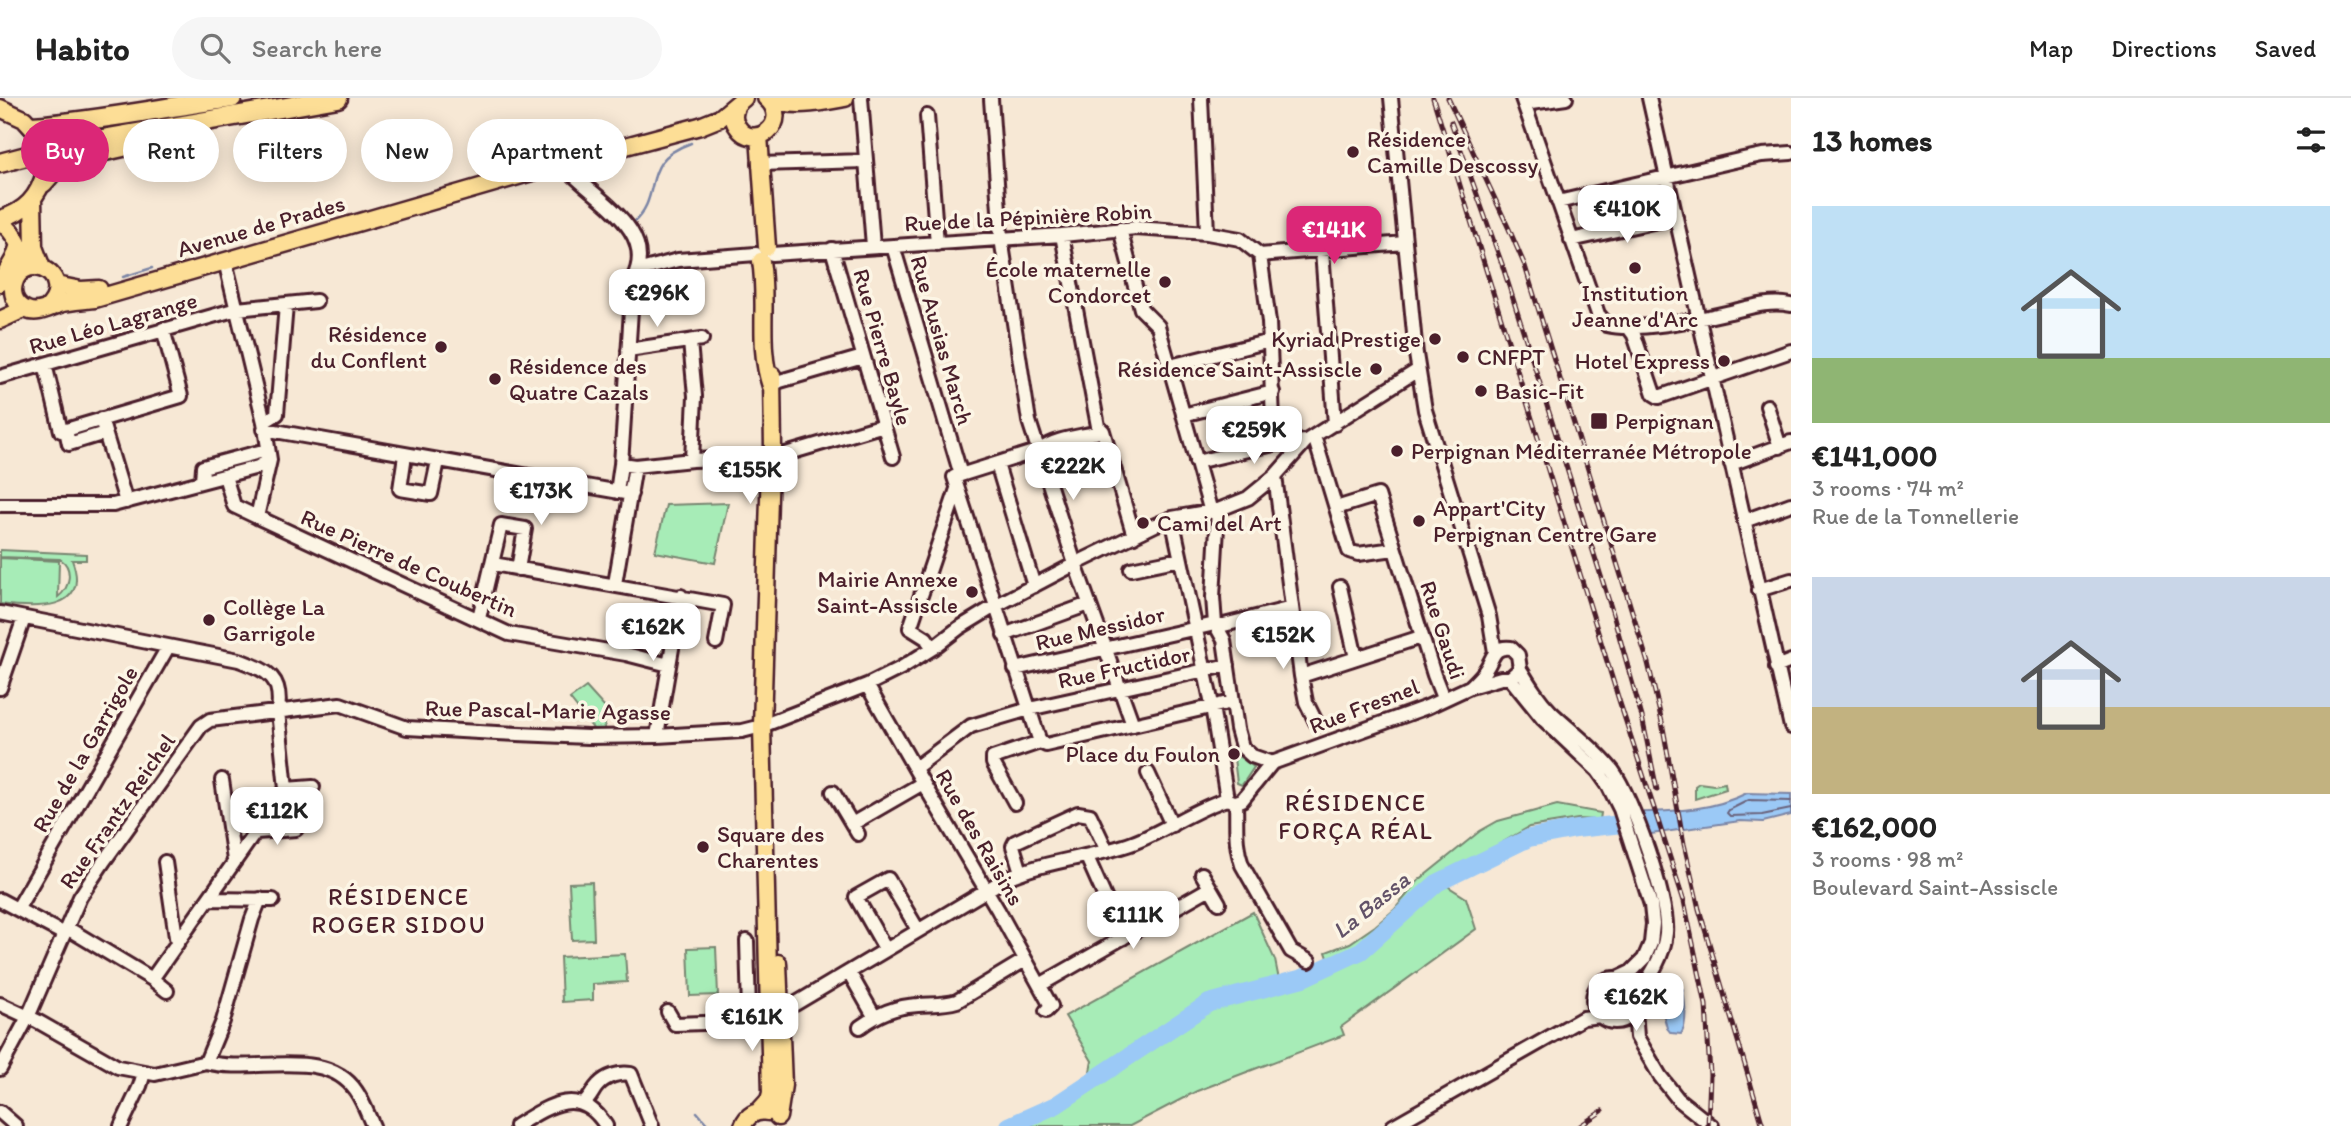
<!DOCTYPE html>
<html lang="en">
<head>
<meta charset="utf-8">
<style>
  body { margin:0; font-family:Itim,sans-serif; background:#f6f6f6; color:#222; height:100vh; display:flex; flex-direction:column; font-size:26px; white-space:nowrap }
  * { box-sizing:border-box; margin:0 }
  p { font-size:23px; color:#767676 }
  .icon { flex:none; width:38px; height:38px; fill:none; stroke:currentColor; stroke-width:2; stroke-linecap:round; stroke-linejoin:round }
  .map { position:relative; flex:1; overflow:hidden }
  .details { display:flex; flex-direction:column; background:#fff; width:560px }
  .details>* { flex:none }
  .hud { position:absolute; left:21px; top:21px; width:665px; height:63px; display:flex; gap:14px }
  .price { position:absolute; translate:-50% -60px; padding:0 16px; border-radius:14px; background:#fff; color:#222; font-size:23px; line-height:46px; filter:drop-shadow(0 2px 4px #0008) }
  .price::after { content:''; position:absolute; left:50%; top:42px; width:21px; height:16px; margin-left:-10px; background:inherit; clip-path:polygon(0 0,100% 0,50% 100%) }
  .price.on { background:#db2777; color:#fff }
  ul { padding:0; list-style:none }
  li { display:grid; align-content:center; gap:14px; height:371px; padding:0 21px }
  li span { display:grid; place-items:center; height:217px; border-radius:0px; color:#555 }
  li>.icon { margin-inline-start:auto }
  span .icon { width:126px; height:126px; fill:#fffc; stroke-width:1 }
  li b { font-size:30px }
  h2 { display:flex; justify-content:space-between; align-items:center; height:84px; padding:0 21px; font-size:30px }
  .chip { padding:0 24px; border-radius:32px; background:#fff; box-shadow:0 4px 18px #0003; font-size:24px; line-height:63px }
  .chip.on { background:#db2777; color:#fff }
  header { display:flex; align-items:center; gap:42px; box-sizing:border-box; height:98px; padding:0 35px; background:#fff; border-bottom:2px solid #e0e0e0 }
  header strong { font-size:33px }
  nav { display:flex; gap:38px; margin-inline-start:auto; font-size:24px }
  .search { width:490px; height:63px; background:#f6f6f6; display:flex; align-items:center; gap:18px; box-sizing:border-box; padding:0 24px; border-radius:38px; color:#767676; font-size:26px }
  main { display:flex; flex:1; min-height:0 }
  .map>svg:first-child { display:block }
</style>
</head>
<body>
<header>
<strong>Habito</strong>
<div class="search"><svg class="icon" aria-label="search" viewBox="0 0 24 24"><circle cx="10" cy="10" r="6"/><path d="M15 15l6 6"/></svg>Search here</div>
<nav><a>Map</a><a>Directions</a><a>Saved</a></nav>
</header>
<main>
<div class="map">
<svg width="1791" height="1028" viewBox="0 0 1791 1028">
  <rect width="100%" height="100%" fill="#f7e8d5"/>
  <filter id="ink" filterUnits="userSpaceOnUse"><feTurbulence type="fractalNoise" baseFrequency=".0143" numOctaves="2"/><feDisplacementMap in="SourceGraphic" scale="14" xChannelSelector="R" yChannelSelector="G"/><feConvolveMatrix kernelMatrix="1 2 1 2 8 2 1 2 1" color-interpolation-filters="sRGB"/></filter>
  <g filter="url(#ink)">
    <path fill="#a7ecb7" stroke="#788671" stroke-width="2" d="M728 405 715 465 655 454 666 407Z
      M0 452 86 456V462H72C92 515 33 510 0 506V460L59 463 58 499C70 490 74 470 60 461L0 459Z
      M586 589 606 611 604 633H595L570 601Z
      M1238 658 1254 669 1242 687 1237 685 1234 660Z
      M1699 685 1714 687 1725 685 1726 691 1695 701V688Z
      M1557 707 1601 715 1600 722 1578 721 1529 729 1438 782 1466 800 1476 831 1341 929 1344 937 1197 993 1130 1028H1015L1056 1009 1087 989 1092 963 1065 918 1253 814 1275 862 1278 877 1291 889 1332 871 1326 854 1350 845 1375 828 1395 811 1419 782 1480 733 1498 723Z
      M592 784 594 841 572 842 569 785Z
      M716 849 718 897 690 898 688 850Z
      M625 856 627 884 593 886V902L562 904 560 859Z"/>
    <path fill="#9bc9f6" stroke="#7b85a5" stroke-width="2" d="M1747 695 1791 696V717L1763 724 1740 723 1631 739 1621 715C1666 713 1707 715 1747 695Z
      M1676 886 1683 892C1685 905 1688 925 1681 936L1671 935 1667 930 1660 904 1666 903 1670 891Z"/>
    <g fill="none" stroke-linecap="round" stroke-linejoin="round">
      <path stroke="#6a637c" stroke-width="2" d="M1791 703 1749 702 1729 712 1727 715 1730 718 1762 717 1791 711"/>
      <path stroke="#7b85a5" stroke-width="2.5" d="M633 125C665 96 637 64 691 45
        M123 179 152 170
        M697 1014 709 1028"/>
      <path stroke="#9bc9f6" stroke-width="18" d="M1009 1028 1056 1007 1209 905 1303 880 1361 853 1437 785 1529 740 1576 731 1641 724"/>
      <path stroke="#d4c0b3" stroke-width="12" stroke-dasharray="12 6" stroke-linecap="butt" d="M1316 624 1321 635"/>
      <g stroke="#4a1f2b" stroke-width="18">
        <path id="minor" d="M861 0 873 148
          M1201 0 1207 135
          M1391 0 1416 256 1425 312 1489 518 1495 554
          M1522 0 1598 216 1607 227C1635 234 1696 222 1726 215 1747 210 1769 202 1791 207
          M1649 0 1791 629
          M991 1 1001 140 1029 323 1075 466 1133 627
          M1524 6 1566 0
          M927 18 937 146
          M563 66C588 98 660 130 633 181L621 366 617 394
          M759 66 866 63
          M1558 104 1743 61 1762 57 1791 55
          M1120 131 1141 211 1158 228 1211 414
          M1062 137 1098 328 1103 333 1134 438
          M1571 142 1676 119
          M893 148 961 377
          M832 151 893 359
          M1322 153 1335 326
          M772 156 1062 137 1136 130 1207 135 1240 141 1260 157 1405 145
          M1260 157 1269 224 1274 346
          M637 173 678 162 756 156
          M1629 230 1634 237 1654 296 1659 299 1791 253
          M690 244 695 298 692 362
          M628 252 702 241
          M45 266 61 333 66 332 181 298 163 231
          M1170 268 1270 243
          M0 279 237 211 316 203
          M771 288 780 283 863 259
          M1767 308 1780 349
          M1183 317 1273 294
          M101 321 126 404
          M264 324 277 316 286 207
          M264 331 631 396
          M66 332 69 346 105 335
          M1314 338 1349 453 1358 456 1394 451
          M405 357 400 391 431 396 438 363
          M779 358 884 327
          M1196 364 1274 346 1306 343
          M621 366 635 368 692 362 763 360
          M997 366 1034 488
          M1731 366 1791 344
          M225 378 234 408 257 419 270 362 264 324 225 163
          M1275 378 1301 578 1306 604 1316 624
          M202 383 203 369 267 352
          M0 407H113L258 369 270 362
          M1336 410 1378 397 1434 577 1443 600
          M1218 412 1213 499 1215 526 1224 542 1237 631 1242 649 1252 658 1272 665
          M257 419 509 536 626 556 669 567
          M1172 420 1211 602 1227 701 1234 704
          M1744 423 1791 406
          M493 466 723 507 716 544
          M1131 471 1180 461
          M615 486 635 368
          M1340 489 1356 560
          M1759 492 1791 482
          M0 515 239 562C267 573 283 578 278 613L286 691C241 754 197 817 152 881
          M479 520 501 427 525 431 518 471
          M1004 537 1089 506
          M933 550 926 540 910 530 957 391
          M1776 569 1791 563
          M1015 571 1215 526 1224 527 1292 510
          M1520 571C1529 586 1538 601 1551 614 1572 634 1595 650 1613 673 1632 699 1669 803 1666 835 1664 858 1650 879 1637 897
          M1301 578 1421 539
          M1510 580 1543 621 1598 673 1608 687 1620 711 1651 807 1653 826 1651 845 1644 861 1631 874 1618 880
          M867 587 923 685 998 812 1051 908 1046 913
          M0 590 24 520
          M657 638 681 498
          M1040 644 954 379 1040 352C1058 339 1082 339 1103 333
          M915 670 971 628 1029 611 1228 567
          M1148 675 1172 727
          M222 682 234 762
          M286 691 313 689
          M833 694 858 736
          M1236 704 1242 702 1272 665 1427 609 1470 589 1501 580H1510L1520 571 1518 557 1511 550C1493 548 1494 559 1486 571 1482 578 1476 583 1470 589
          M1236 704C1237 727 1234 745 1242 767L1291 853 1309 863
          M1015 705 993 665V660L1040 644 1046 647 1232 604
          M852 726 923 685
          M256 734 296 731
          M1087 759 1123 840
          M165 764 177 846
          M1021 774 1013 748 1015 744 1078 715 1090 717 1107 753
          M1202 776 1219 805
          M210 801 273 802
          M0 802 64 836
          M18 810 168 549
          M67 830 152 881 167 893
          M886 852 856 799 888 781 918 832
          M849 874 874 918
          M1593 902a22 22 0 1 1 44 0a22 22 0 1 1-44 0Z
          M1040 887 1210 790
          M0 906 37 923 118 969 155 976 206 964 223 923 252 821 260 801
          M772 909 795 906 1007 780C1047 762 1092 760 1133 745 1165 733 1194 711 1227 701
          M1635 912 1637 939 1660 978 1678 1001 1712 1028
          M668 914 675 926 732 924 745 921 749 912 747 843
          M860 929C876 917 897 908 918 907 932 906 944 907 957 903L1025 862
          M206 964C253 977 325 947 356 993 363 1003 368 1017 373 1028
          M0 971 28 919 80 799 104 763 201 628 210 622 340 606 407 630 497 635 588 639 657 638 742 633 762 628 867 587 901 570 933 550 959 530 995 508 1075 466 1155 427 1172 420 1218 412 1248 400 1275 378 1306 343 1418 272
          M583 1006C591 1000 592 993 598 987 606 978 620 974 631 976L652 1028
          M0 1014 16 1028
          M121 1028 140 988 144 975
          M516 1028C548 1008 580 986 606 1028
          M1393 1028 1583 920 1601 918"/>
      </g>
      <g stroke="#4a1f2b" stroke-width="21">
        <path id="major" d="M768 1C795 10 818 5 845 0
          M737 6C734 14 732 21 737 28 753 55 794 24 766 0
          M0 10 24 21 37 35
          M759 38 767 149
          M33 102 34 149 42 170
          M0 121C25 114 39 99 45 74
          M0 123C17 136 22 151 24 172
          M761 163C768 204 757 248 771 288
          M0 185 14 161 19 147
          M56 187 81 192 99 191
          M46 211C53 205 58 197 56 187 55 180 50 174 43 171 16 160 0 201 27 212 39 217 51 208 63 205 74 203 85 202 95 201L570 63 700 28 720 20 744 0
          M0 222 24 211
          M772 277 773 351
          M759 1013 769 1002 771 995 762 628 770 367
          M778 1019 783 987 778 865
          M743 1028C747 1017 756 1012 768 1014"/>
      </g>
      <g stroke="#4a1f2b" stroke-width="23">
        <path id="highway" d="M32 28C99 23 165 9 232 0
          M0 65 68 47 338 0
          M43 85 58 68 74 60 123 49"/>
      </g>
      <use href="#minor" stroke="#fcf5e5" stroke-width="12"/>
      <use href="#major" stroke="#fdde96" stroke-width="16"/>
      <use href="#highway" stroke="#fdde96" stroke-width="18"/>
      <g stroke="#4a1f2b" stroke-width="5">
        <path id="rail" d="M1433 0 1618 599 1684 803 1706 907 1710 977 1708 1028
          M1448 0 1509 131 1525 168 1648 565 1662 624 1684 746 1699 811 1763 1028
          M1451 24 1502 166 1613 516 1642 619 1657 692
          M1580 1028 1602 1013"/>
      </g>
      <use href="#rail" stroke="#fcf5e5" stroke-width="2.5" stroke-dasharray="8" stroke-linecap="butt"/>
      <g stroke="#4a1f2b" stroke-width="21" stroke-linecap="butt">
        <path id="major-bridge" d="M37 35 41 43 46 61"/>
      </g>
      <use href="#major-bridge" stroke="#fdde96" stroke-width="16"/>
    </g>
  </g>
  <g fill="#4a1f2b" stroke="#fcf5e5" stroke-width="2.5">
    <circle cx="1353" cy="54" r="7"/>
    <circle cx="1635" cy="170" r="7"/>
    <circle cx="1165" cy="184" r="7"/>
    <circle cx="1435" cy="241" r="7"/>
    <circle cx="441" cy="249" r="7"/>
    <circle cx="1463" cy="259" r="7"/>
    <circle cx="1724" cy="263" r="7"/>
    <circle cx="1376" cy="271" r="7"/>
    <circle cx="495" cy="281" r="7"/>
    <circle cx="1481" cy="293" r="7"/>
    <rect x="1590" y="314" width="18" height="18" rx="3.5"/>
    <circle cx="1397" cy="353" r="7"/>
    <circle cx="1419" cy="423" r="7"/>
    <circle cx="1143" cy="425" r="7"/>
    <circle cx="972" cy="494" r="7"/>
    <circle cx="209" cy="522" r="7"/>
    <circle cx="1234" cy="656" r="7"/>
    <circle cx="703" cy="749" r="7"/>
  </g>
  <g text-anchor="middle" stroke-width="7" stroke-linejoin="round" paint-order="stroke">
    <g font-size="23" fill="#4a1f2b" stroke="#fcf5e5" text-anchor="start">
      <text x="1367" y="49">Résidence<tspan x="1367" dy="26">Camille Descossy</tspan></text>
      <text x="1151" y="179" text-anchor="end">École maternelle<tspan x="1151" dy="26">Condorcet</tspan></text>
      <text x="1635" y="203" text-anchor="middle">Institution<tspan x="1635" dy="26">Jeanne d'Arc</tspan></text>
      <text x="427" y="244" text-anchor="end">Résidence<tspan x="427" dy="26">du Conflent</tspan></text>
      <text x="1421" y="249" text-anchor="end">Kyriad Prestige</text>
      <text x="1477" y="267">CNFPT</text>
      <text x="1710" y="271" text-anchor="end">Hotel Express</text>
      <text x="509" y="276">Résidence des<tspan x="509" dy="26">Quatre Cazals</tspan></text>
      <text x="1362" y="279" text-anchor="end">Résidence Saint-Assiscle</text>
      <text x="1495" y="301">Basic-Fit</text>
      <text x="1615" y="331">Perpignan</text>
      <text x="1411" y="361">Perpignan Méditerranée Métropole</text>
      <text x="1433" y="418">Appart'City<tspan x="1433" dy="26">Perpignan Centre Gare</tspan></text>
      <text x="1157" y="433">Cami del Art</text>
      <text x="958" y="489" text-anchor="end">Mairie Annexe<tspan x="958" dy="26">Saint-Assiscle</tspan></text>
      <text x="223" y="517">Collège La<tspan x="223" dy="26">Garrigole</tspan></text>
      <text x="1220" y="664" text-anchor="end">Place du Foulon</text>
      <text x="717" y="744">Square des<tspan x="717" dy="26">Charentes</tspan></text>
    </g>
    <g font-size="23" fill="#4a1f2b" stroke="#fcf5e5">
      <text transform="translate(1028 119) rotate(-3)" y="8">Rue de la Pépinière Robin</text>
      <text transform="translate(261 128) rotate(-16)" y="8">Avenue de Prades</text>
      <text transform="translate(113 225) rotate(-16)" y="8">Rue Léo Lagrange</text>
      <text transform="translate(942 242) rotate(74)" y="8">Rue Ausias March</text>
      <text transform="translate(883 249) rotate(74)" y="8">Rue Pierre Bayle</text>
      <text transform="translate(409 465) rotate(24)" y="8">Rue Pierre de Coubertin</text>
      <text transform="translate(1100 530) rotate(-13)" y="8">Rue Messidor</text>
      <text transform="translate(1443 532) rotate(72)" y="8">Rue Gaudi</text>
      <text transform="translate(1124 569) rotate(-12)" y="8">Rue Fructidor</text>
      <text transform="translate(1364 608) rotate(-21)" y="8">Rue Fresnel</text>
      <text transform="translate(548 612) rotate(1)" y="8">Rue Pascal-Marie Agasse</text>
      <text transform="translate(85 651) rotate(-60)" y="8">Rue de la Garrigole</text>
      <text transform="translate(117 713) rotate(-55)" y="8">Rue Frantz Reichel</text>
      <text transform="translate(980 739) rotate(60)" y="8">Rue des Raisins</text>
    </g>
    <g font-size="24" letter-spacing="2" fill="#4a1f2b" stroke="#fcf5e5">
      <text x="1356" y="713">RÉSIDENCE<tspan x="1356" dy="28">FORÇA RÉAL</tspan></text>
      <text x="399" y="807">RÉSIDENCE<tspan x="399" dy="28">ROGER SIDOU</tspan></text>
    </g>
    <g font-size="24" font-style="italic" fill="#625268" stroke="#fcf5e5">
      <text transform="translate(1371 807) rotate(-39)" y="8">La Bassa</text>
    </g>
  </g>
</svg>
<b class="price" style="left:1627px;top:147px">€410K</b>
<b class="price on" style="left:1334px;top:168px">€141K</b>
<b class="price" style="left:657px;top:231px">€296K</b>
<b class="price" style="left:1254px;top:368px">€259K</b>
<b class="price" style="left:1073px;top:404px">€222K</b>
<b class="price" style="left:750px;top:408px">€155K</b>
<b class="price" style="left:541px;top:429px">€173K</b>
<b class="price" style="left:653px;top:565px">€162K</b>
<b class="price" style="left:1283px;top:573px">€152K</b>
<b class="price" style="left:277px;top:749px">€112K</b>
<b class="price" style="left:1133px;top:853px">€111K</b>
<b class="price" style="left:1636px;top:935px">€162K</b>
<b class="price" style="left:752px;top:955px">€161K</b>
<div class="hud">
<a class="chip on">Buy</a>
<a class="chip">Rent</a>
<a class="chip">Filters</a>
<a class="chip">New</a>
<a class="chip">Apartment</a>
</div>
</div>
<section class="details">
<h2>13 homes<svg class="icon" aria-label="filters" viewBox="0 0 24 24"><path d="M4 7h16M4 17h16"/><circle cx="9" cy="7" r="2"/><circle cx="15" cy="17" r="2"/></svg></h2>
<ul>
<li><span style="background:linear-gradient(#bfe0f5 70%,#8fb573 0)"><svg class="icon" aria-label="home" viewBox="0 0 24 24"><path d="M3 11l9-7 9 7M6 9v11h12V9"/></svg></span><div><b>€141,000</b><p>3 rooms · 74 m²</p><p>Rue de la Tonnellerie</p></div></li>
<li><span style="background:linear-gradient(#c9d6e8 60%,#c2b280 0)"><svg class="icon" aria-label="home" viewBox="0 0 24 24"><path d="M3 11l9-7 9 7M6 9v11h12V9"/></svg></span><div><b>€162,000</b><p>3 rooms · 98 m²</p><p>Boulevard Saint-Assiscle</p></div></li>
</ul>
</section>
</main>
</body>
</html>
